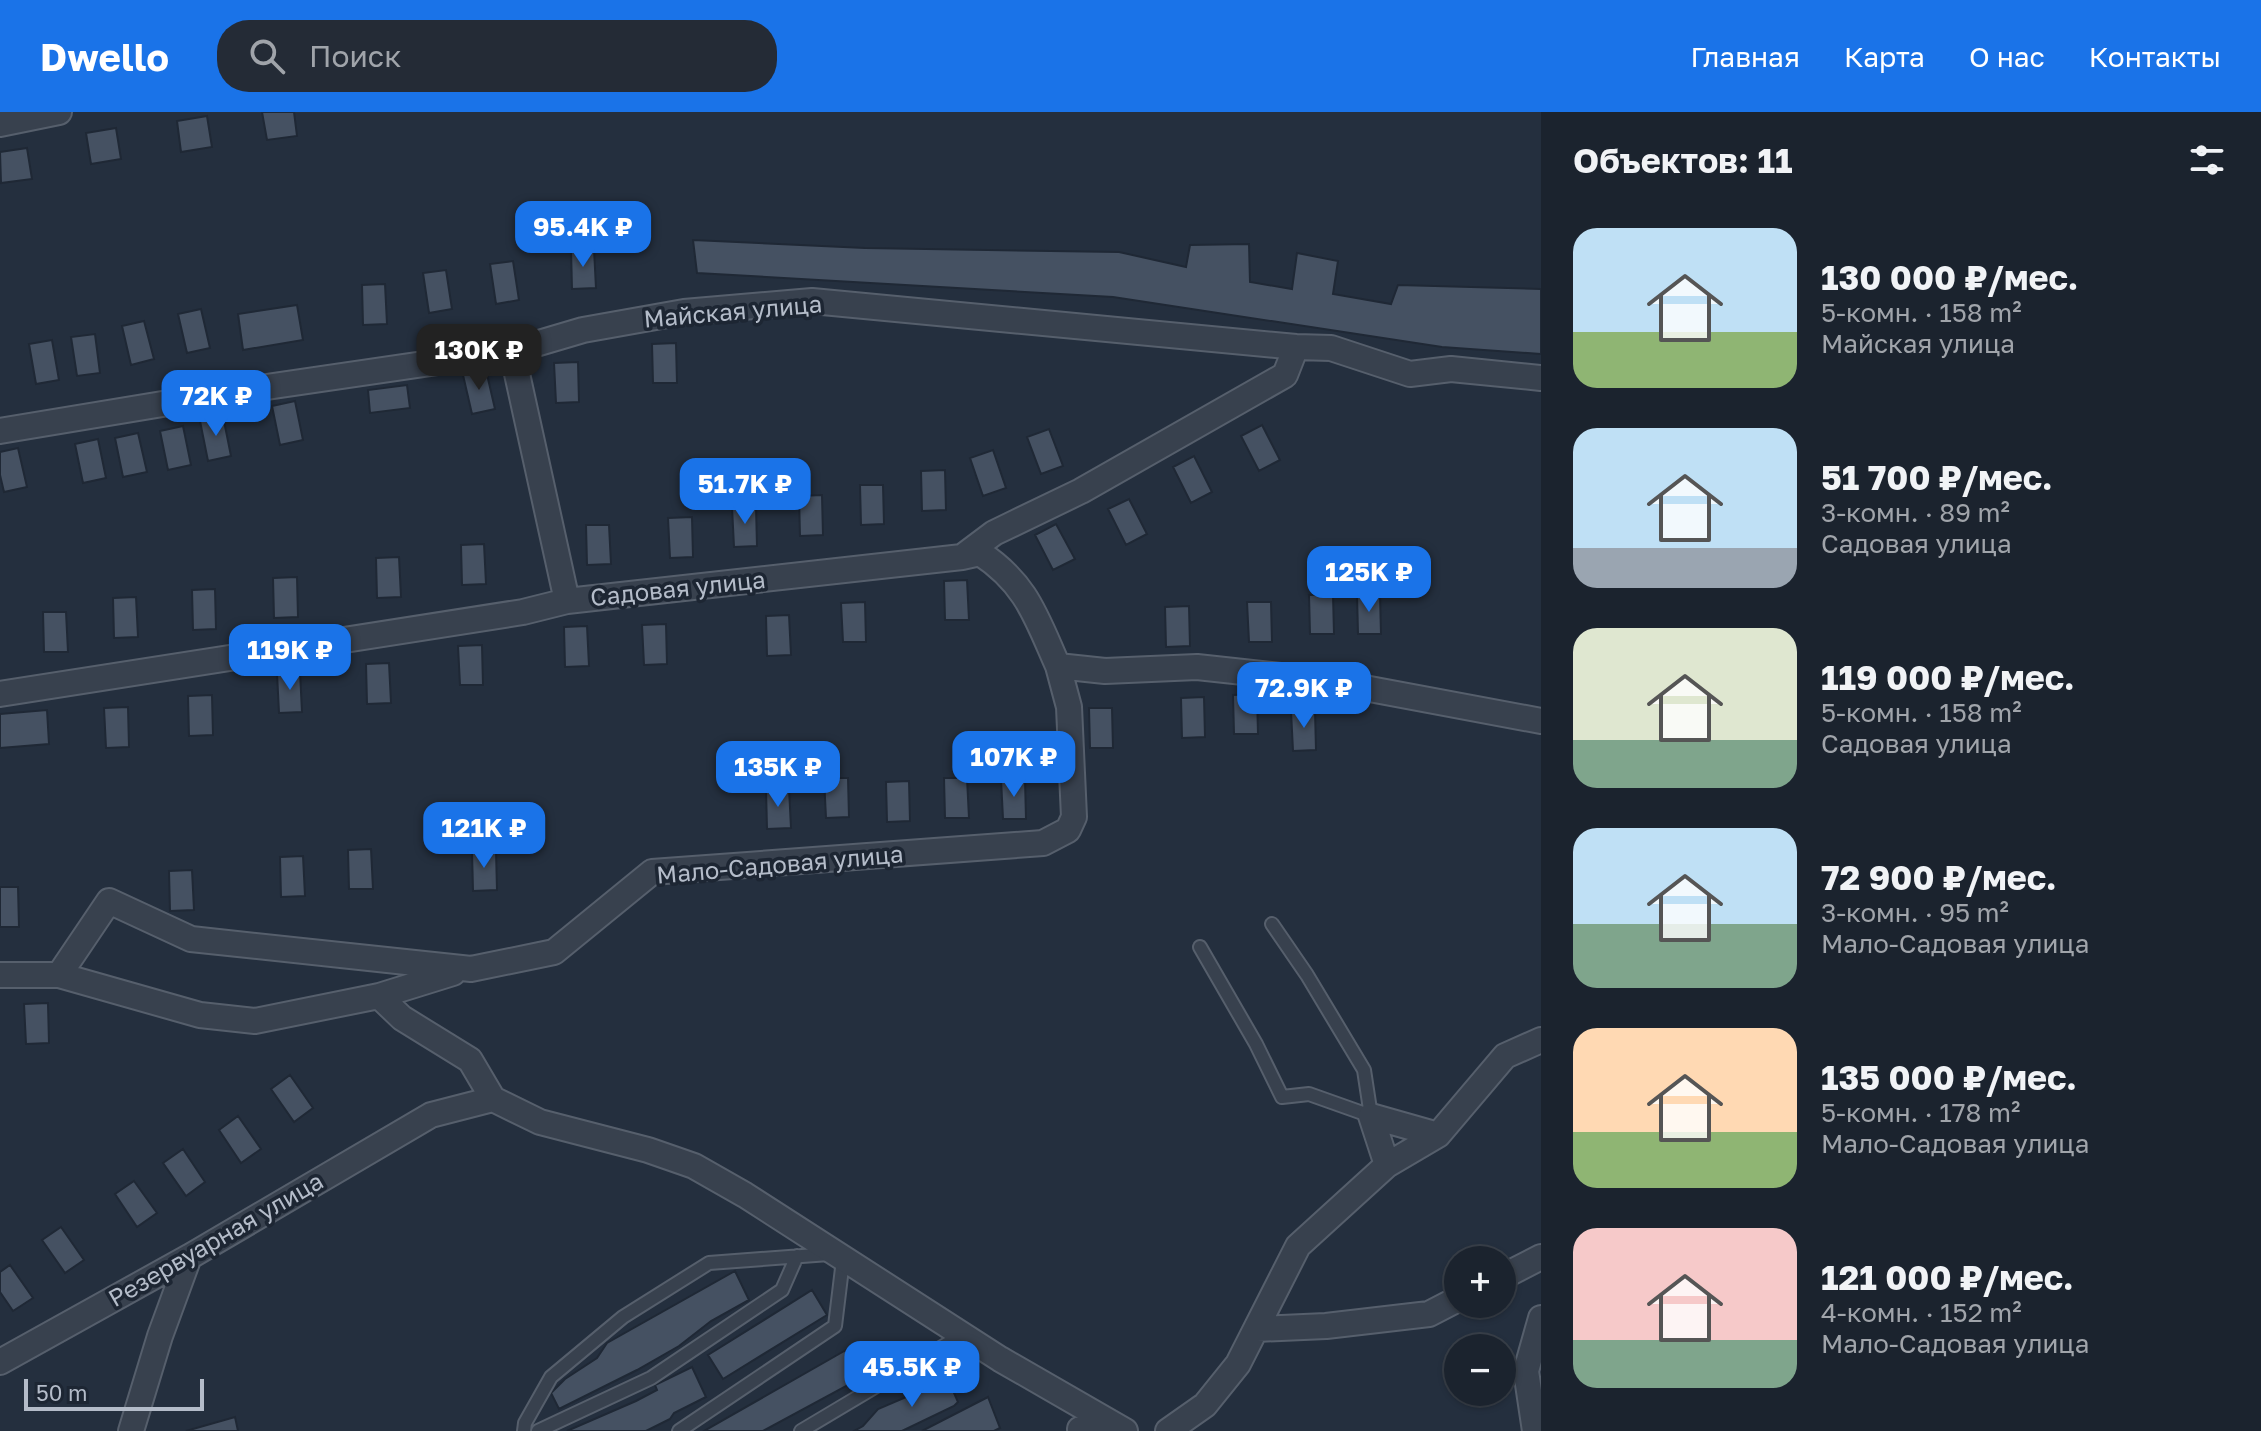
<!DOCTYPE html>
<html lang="ru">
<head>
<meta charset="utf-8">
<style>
  body { margin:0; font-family:"Golos Text",sans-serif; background:#242b36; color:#f1f3f6; height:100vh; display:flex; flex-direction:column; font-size:30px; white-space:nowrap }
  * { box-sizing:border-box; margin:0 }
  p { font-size:26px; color:#a0a4aa }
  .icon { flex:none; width:44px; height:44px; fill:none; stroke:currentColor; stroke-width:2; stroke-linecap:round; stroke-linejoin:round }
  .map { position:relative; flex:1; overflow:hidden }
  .sheet { display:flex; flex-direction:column; background:#1b232e; width:720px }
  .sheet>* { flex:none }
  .fabs { position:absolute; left:1444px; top:1134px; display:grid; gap:16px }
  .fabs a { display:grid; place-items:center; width:72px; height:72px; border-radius:50%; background:#1b232e; box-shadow:0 2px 6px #0004,0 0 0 2px #39404a; font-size:40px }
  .scale { position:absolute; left:24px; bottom:20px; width:180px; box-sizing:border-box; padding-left:8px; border:4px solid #b4bcc9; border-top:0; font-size:22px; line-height:28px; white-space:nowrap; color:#b4bcc9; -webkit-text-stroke:6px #1d2633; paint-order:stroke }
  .price { position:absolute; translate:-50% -68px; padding:0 18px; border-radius:16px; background:#1a73e8; color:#fff; font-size:26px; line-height:52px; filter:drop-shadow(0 2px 4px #0008) }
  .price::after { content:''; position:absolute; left:50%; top:48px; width:24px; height:18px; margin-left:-12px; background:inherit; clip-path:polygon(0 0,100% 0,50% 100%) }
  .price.selected { background:#222; color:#fff }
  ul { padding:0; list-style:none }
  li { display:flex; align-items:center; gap:24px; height:200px; padding:0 32px }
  li span { display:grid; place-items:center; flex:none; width:224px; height:160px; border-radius:24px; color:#555 }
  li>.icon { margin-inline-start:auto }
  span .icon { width:96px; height:96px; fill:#fffc; stroke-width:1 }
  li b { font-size:34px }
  h2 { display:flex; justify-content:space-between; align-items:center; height:96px; padding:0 32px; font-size:34px }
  header { display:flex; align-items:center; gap:48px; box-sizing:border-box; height:112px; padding:0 40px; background:#1a73e8; color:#fff }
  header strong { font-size:38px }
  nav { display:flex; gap:44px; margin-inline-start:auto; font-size:28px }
  .search { width:560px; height:72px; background:#242b36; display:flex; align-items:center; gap:20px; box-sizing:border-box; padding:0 28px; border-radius:32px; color:#a0a4aa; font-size:30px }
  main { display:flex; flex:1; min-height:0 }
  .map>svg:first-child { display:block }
</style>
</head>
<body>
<header>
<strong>Dwello</strong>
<div class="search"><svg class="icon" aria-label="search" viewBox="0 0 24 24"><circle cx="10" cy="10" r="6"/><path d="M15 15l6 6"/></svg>Поиск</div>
<nav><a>Главная</a><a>Карта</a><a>О нас</a><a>Контакты</a></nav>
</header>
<main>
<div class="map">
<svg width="1541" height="1319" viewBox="0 0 1541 1319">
  <rect width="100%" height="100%" fill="#242f3e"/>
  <path fill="#455162" stroke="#1f2835" stroke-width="2" d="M262 0H294L297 24 267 28Z
    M207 4 212 35 181 40 177 9Z
    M116 16 121 47 91 52 86 21Z
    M27 36 32 67 1 71 0 40Z
    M693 128 865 136 1119 140 1186 155 1190 133 1249 132 1250 170 1292 177 1297 141 1338 149 1333 182 1391 192 1398 173 1541 177V242L1442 235 1113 185 697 161Z
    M571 137H594L596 176 572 177Z
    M513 149 519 188 496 192 490 152Z
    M446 158 452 197 429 201 423 161Z
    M385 172 387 212 363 213 362 173Z
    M297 193 303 228 243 238 238 202Z
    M201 197 210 236 187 241 178 202Z
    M144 209 154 247 131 253 122 214Z
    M95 222 100 261 77 264 71 225Z
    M52 228 59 268 36 272 29 232Z
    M676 231 677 271H653L652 232Z
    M578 250 579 290 556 291 554 251Z
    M486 258 495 297 472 302 463 263Z
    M407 273 410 296 370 301 368 278Z
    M295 289 303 328 280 333 272 294Z
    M223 304 231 344 208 349 200 309Z
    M1262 313 1280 348 1259 359 1241 324Z
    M183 314 191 353 168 358 160 319Z
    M1049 317 1063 354 1041 362 1027 325Z
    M138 321 147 360 123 365 115 326Z
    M98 327 106 366 83 371 75 332Z
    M18 336 27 375 4 380 0 363V340Z
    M993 338 1006 376 983 384 970 346Z
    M1194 344 1212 380 1191 391 1173 355Z
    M945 358 946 398 922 399 921 359Z
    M860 373H883L884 412 861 413Z
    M822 383 823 423 800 424 799 384Z
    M1129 387 1147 422 1126 433 1108 397Z
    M756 394 757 434 734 435 732 395Z
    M692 405 693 445 670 446 668 406Z
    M1056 412 1075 447 1053 458 1035 423Z
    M586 413H609L611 452 587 453Z
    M484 432 486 472 462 473 461 433Z
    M399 445 401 485 377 486 376 446Z
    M297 465 298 505 274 506 273 466Z
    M967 468 969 508H945L944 469Z
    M215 477 216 517 193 518 192 478Z
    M1333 482 1334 522H1310L1309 483Z
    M1357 482H1380L1381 522H1358Z
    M136 485 138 525 114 526 113 486Z
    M865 490 866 530H843L841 491Z
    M1247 490H1271L1272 530H1249Z
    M1189 494 1190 534 1166 535 1165 495Z
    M43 500H66L68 540H44Z
    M789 503 791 543 767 544 766 504Z
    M666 512 667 552 644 553 642 513Z
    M587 514 589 554 565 555 564 515Z
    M482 533 483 573H460L458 534Z
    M389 551 391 591 367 592 366 552Z
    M300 560 302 600 279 601 277 561Z
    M1257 582 1258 622H1234L1233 583Z
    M212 583 213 623 189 624 188 584Z
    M1204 585 1205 625 1182 626 1181 586Z
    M128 595 129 635 106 636 104 596Z
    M1089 596H1112L1113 636H1090Z
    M47 598 49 632 0 636V602Z
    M1315 598 1316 638 1293 639 1291 599Z
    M824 666H848L849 705 826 706Z
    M944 666H967L969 706H945Z
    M1001 667H1025L1026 707H1003Z
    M909 669 910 709 887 710 886 670Z
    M789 676 791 716 767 717 766 677Z
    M371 737 373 777H349L348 738Z
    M496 738 497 778 473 779 472 739Z
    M303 744 305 784 281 785 280 745Z
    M192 758 194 798 170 799 169 759Z
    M0 775H18L19 815H0Z
    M48 891 49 931 26 932 24 892Z
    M290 963 313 996 294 1010 271 977Z
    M238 1004 261 1037 241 1051 219 1018Z
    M183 1037 205 1070 186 1084 163 1051Z
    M134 1069 157 1101 137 1115 115 1082Z
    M61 1115 84 1148 65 1161 42 1128Z
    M10 1153 33 1186 13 1199 0 1180V1160Z
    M735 1159 749 1188 711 1209 679 1234 637 1258 559 1297 551 1281 565 1267 597 1246 607 1231Z
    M812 1178 827 1203 723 1267 708 1243Z
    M846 1238 863 1265 763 1319H704Z
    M692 1255 706 1285 674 1301 670 1307 646 1319H567L636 1289 657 1278 655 1273Z
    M948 1267 958 1290 954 1294 902 1319H854L863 1314 878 1297Z
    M988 1285 1000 1316 994 1319H922Z
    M235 1305 238 1319H186Z"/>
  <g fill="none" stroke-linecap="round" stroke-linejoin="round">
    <g stroke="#565f6c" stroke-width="16">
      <path id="lane" d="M1200 835 1256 932 1282 985 1309 982 1371 1004 1364 958 1307 863 1272 812
        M524 1319 525 1311 551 1265 623 1205 709 1151 829 1142
        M538 1319 651 1266 782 1178 797 1144
        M679 1319 835 1214 843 1148
        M801 1319 962 1223"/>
    </g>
    <g stroke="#565f6c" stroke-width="28">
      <path id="street" d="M0 12 59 0
        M512 239 567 489
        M0 319 253 277 512 239 583 218 684 200 812 189 1296 235 1331 236 1410 262 1451 257 1541 266
        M962 445 980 441C1027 472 1036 505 1058 554
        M0 582 523 500 567 489 962 445 994 421 1081 379 1285 263 1296 235
        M0 863H59L109 789 191 827 471 857 554 840 652 760 1043 731 1068 718 1074 705 1069 595 1058 554 1105 559 1197 555 1327 569 1541 609
        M59 863 200 903 255 909 379 884 453 861
        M379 884 402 906 470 948 493 987 540 1010 648 1038 694 1054 745 1083 1000 1247 1125 1319
        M1387 1053 1371 1004 1438 1023
        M1502 1165 1541 1145
        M1257 1217 1326 1214 1429 1202 1458 1187
        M0 1250 189 1145 431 1003 493 987
        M1080 1317 1110 1319
        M131 1319 160 1224 189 1145
        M1168 1319 1205 1293 1238 1252 1298 1134 1387 1053 1438 1023 1505 944 1541 928
        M1535 1319 1526 1259 1541 1206"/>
    </g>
    <use href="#lane" stroke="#38414e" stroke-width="12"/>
    <use href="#street" stroke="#38414e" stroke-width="24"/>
  </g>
  <g text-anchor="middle" stroke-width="7" stroke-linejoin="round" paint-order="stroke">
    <g font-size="24" fill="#b4bcc9" stroke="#1d2633">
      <text transform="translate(733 200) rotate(-5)" y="8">Майская улица</text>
      <text transform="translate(678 477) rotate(-6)" y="8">Садовая улица</text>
      <text transform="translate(780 753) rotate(-5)" y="8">Мало-Садовая улица</text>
      <text transform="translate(216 1128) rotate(-30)" y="8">Резервуарная улица</text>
    </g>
  </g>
</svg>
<div class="fabs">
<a>+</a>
<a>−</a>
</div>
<div class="scale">50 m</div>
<b class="price" style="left:583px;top:157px">95.4K ₽</b>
<b class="price selected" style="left:479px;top:280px">130K ₽</b>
<b class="price" style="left:216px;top:326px">72K ₽</b>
<b class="price" style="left:745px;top:414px">51.7K ₽</b>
<b class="price" style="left:1369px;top:502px">125K ₽</b>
<b class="price" style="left:290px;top:580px">119K ₽</b>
<b class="price" style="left:1304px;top:618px">72.9K ₽</b>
<b class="price" style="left:1014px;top:687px">107K ₽</b>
<b class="price" style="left:778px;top:697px">135K ₽</b>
<b class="price" style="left:484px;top:758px">121K ₽</b>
<b class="price" style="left:912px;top:1297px">45.5K ₽</b>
</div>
<section class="sheet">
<h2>Объектов: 11<svg class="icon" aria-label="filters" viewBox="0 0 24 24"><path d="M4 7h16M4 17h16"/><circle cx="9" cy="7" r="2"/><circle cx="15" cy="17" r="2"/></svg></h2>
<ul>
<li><span style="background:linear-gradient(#bfe0f5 65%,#8fb573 0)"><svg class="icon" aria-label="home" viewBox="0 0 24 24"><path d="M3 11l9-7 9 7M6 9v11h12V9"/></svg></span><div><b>130 000 ₽/мес.</b><p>5-комн. · 158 m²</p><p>Майская улица</p></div></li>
<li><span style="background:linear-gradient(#bfe0f5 75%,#9aa5b1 0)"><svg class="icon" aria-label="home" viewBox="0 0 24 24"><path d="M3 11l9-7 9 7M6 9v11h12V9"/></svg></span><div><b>51 700 ₽/мес.</b><p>3-комн. · 89 m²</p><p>Садовая улица</p></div></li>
<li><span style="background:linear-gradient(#dfe7d0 70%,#7fa58c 0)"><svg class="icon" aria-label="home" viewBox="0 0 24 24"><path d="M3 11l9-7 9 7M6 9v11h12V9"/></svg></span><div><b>119 000 ₽/мес.</b><p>5-комн. · 158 m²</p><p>Садовая улица</p></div></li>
<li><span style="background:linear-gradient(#bfe0f5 60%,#7fa58c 0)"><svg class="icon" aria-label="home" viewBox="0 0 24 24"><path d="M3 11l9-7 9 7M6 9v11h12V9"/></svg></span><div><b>72 900 ₽/мес.</b><p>3-комн. · 95 m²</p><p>Мало-Садовая улица</p></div></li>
<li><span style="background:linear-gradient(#ffd9b3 65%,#8fb573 0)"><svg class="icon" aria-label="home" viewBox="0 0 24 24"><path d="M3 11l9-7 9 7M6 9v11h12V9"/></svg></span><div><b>135 000 ₽/мес.</b><p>5-комн. · 178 m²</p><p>Мало-Садовая улица</p></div></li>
<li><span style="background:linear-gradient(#f6c9c9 70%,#7fa58c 0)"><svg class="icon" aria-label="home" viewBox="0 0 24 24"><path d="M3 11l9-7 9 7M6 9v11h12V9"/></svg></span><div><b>121 000 ₽/мес.</b><p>4-комн. · 152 m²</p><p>Мало-Садовая улица</p></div></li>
</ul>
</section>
</main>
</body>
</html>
